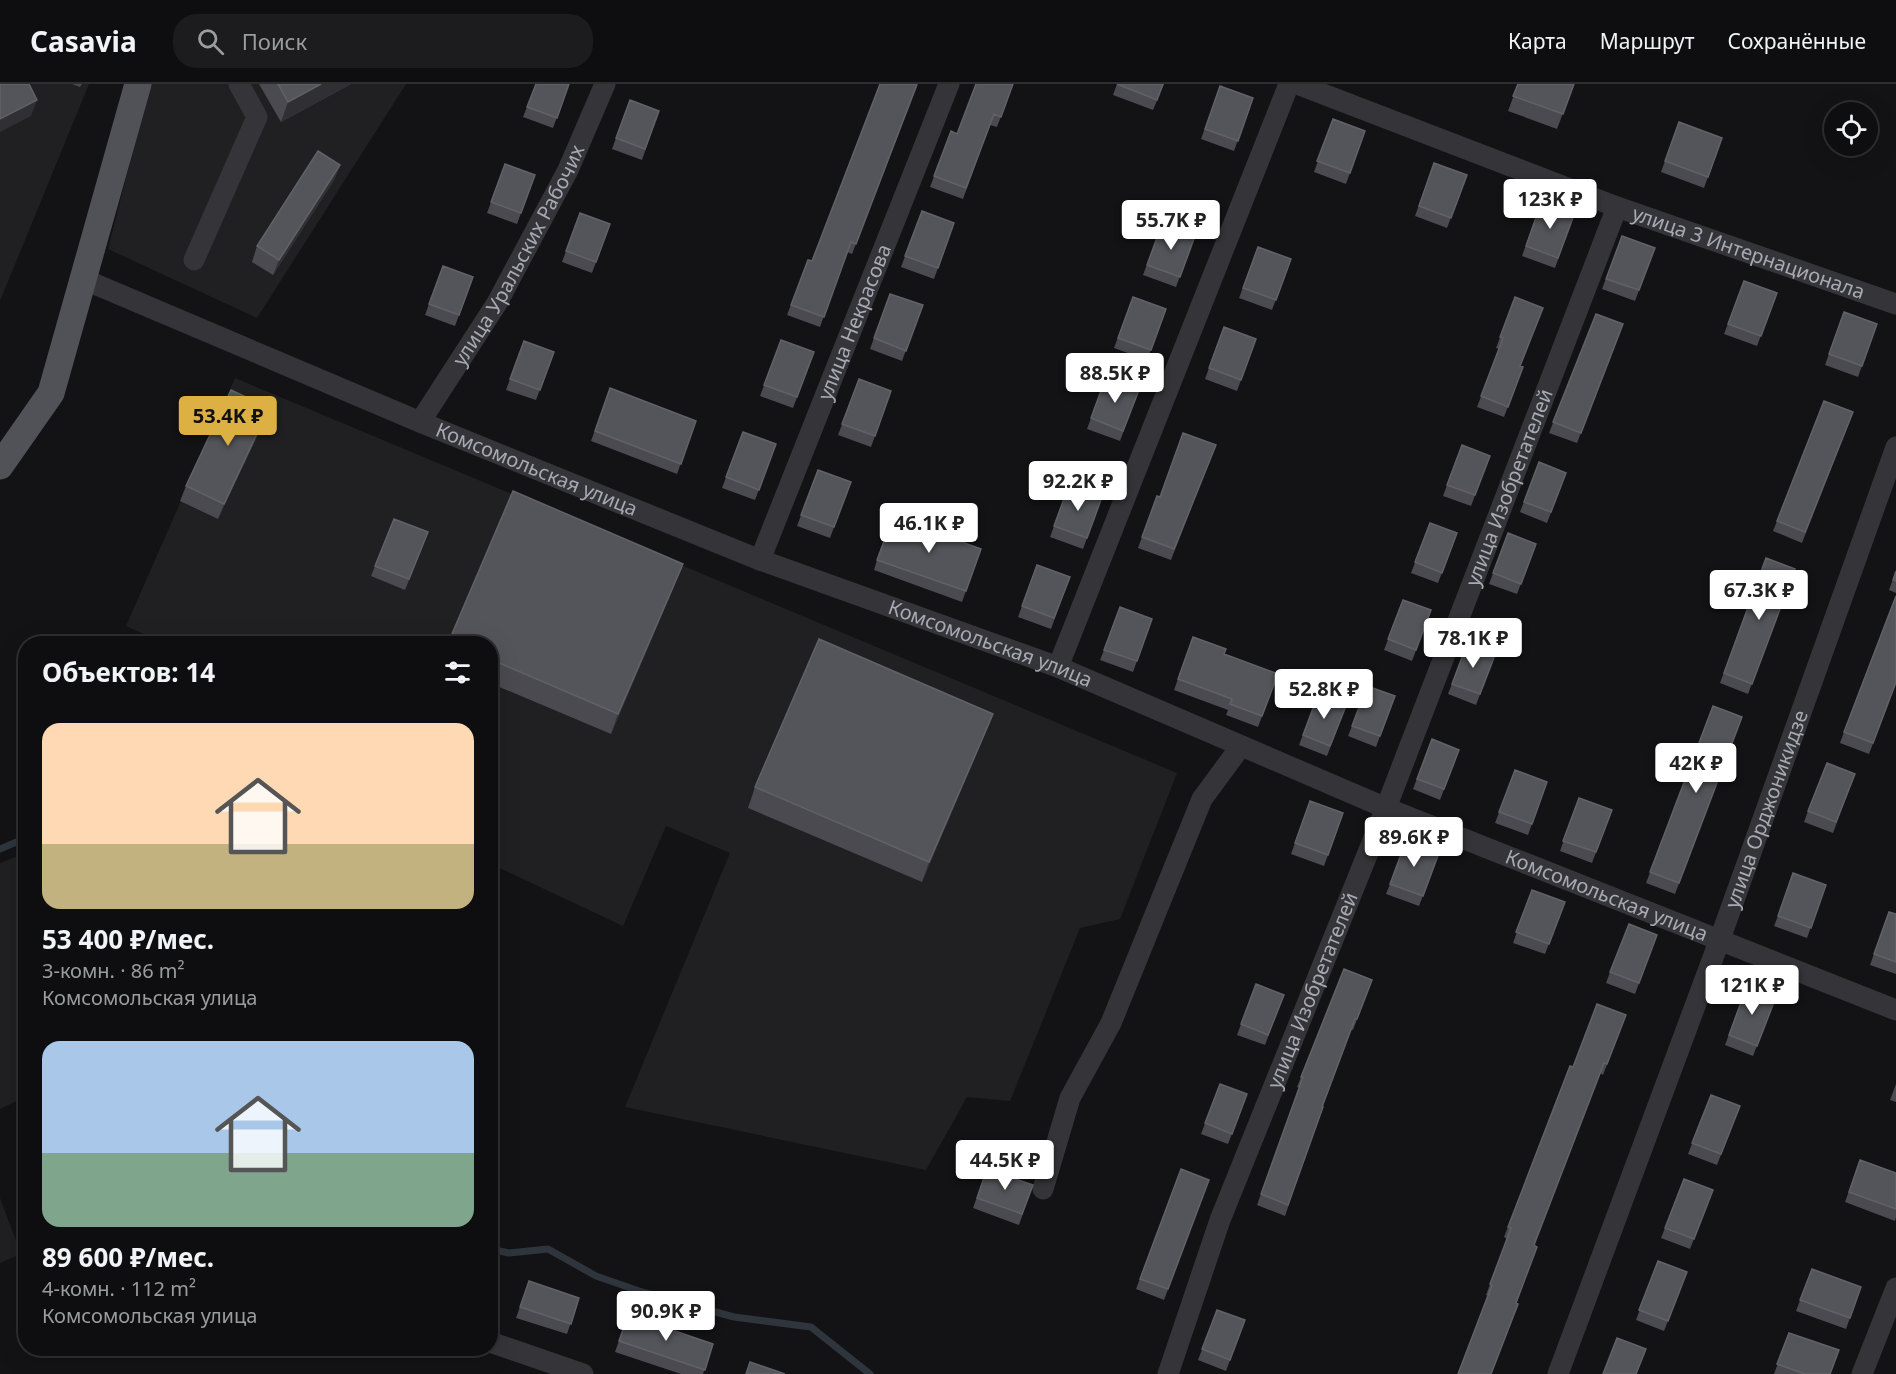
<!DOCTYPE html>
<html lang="ru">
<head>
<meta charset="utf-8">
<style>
  body { margin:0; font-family:"Noto Sans",sans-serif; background:#1c1c1e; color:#f1f3f6; height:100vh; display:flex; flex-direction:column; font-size:22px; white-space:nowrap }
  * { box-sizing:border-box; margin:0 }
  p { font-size:20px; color:#9b9c9f }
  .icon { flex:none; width:33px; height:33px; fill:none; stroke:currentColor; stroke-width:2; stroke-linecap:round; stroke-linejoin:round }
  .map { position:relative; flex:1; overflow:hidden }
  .details { position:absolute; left:18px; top:552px; width:480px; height:720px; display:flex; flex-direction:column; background:#0e0e10; border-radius:24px; box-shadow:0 6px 24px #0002,0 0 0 2px #2e2e30 }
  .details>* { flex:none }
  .fabs { position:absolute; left:1824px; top:18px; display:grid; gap:12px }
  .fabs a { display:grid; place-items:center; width:54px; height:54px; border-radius:50%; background:#0e0e10; box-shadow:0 6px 24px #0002,0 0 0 2px #2e2e30; font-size:30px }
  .price { position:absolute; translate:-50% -51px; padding:0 14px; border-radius:6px; background:#fff; color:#222; font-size:20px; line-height:39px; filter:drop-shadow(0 2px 3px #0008) }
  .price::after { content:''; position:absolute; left:50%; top:36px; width:18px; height:14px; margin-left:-9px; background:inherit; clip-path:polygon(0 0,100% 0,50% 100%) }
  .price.current { background:#ddb043; color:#111 }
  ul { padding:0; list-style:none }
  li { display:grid; align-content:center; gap:12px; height:318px; padding:0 24px }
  li span { display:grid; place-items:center; height:186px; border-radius:18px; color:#555 }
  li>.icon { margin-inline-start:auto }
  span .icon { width:108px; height:108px; fill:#fffc; stroke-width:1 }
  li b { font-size:26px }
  h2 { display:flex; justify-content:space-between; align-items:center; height:72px; padding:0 24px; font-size:26px }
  header { display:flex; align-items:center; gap:36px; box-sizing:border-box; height:84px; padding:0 30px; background:#0e0e10; border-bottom:2px solid #2e2e30 }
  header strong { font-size:28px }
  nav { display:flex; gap:33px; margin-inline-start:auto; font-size:21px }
  .search { width:420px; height:54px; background:#1c1c1e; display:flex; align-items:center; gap:15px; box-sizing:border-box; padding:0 21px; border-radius:24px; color:#9b9c9f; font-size:22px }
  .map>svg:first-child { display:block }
</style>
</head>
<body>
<header>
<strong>Casavia</strong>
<div class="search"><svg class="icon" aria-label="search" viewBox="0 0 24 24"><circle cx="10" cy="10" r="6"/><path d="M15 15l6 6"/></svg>Поиск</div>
<nav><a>Карта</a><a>Маршрут</a><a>Сохранённые</a></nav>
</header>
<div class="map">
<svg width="1896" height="1290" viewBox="0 0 1896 1290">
  <rect width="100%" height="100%" fill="#131315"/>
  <path fill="#202022" d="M0 0H89L0 217Z
    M150 0H406L257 234 108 165Z
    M235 294 1177 689 1120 835 1080 844 1010 1017 967 1013 926 1086 625 1023 730 769 666 742 623 842 491 780 490 560H166L126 542Z
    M25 769V1013L0 1025V779Z
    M0 1114 21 1170 0 1179Z"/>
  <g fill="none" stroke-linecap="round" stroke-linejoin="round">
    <path stroke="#2e353c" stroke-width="7" d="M0 765 26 754
      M490 1165 509 1169 548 1165 596 1192 642 1208 734 1233 811 1243 870 1290"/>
    <g stroke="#353539" stroke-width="21">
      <path id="s1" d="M1297 0 1617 123 1896 220"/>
      <path d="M194 176 257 33 239 0"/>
      <path id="s2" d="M83 195 420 338 760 476 1058 583 1386 724 1896 926"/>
      <path id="s3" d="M420 338 497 219 568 86 605 0"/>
      <path id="s4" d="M760 476 949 0"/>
      <path d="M1058 583 1289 0"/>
      <path d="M1043 1105 1070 1014 1111 939 1202 715 1241 662"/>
      <path d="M490 1258 583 1290"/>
      <path id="s5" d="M1168 1290 1220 1136 1386 724 1617 123"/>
      <path id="s6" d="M1558 1290 1720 855 1896 363"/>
      <path d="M1862 1290 1896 1204"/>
    </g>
    <path stroke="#515258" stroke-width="27" d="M0 382 51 309 138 0"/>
  </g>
  <path fill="#4a4a50" d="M72 0H82L80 3Z
    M259 0H351L281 38Z
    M569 0 553 44 523 33 527 23Z
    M918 0 852 170 847 168 820 243 787 231 808 176 812 177Z
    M1013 0 997 43 990 41 963 115 930 103 951 47 957 50Z
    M1117 0H1164L1153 26 1113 11Z
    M1518 0H1574L1557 45 1508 27Z
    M1220 2 1253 14 1234 67 1201 55Z
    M630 16 659 27 642 76 612 65Z
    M1333 35 1365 47 1346 100 1314 88Z
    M1722 54 1704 104 1661 88 1665 77Z
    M1434 79 1467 91 1447 144 1415 132Z
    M505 80 535 91 517 140 487 129Z
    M340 81 334 96 273 191 252 178 257 162Z
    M1541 119 1574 131 1555 184 1522 172Z
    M922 127 954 139 934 195 901 183Z
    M580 129 610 140 592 189 562 178Z
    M1162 140 1195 152 1176 203 1143 191Z
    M1622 152 1655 164 1635 217 1602 205Z
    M1258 163 1291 175 1272 226 1239 214Z
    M443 182 473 193 455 242 425 231Z
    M1744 197 1777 209 1757 262 1724 250Z
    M890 210 923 221 902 277 870 265Z
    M1133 213 1166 225 1147 276 1114 264Z
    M1515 213 1520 282 1523 283 1504 333 1477 323 1499 265 1496 264Z
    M1844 228 1877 240 1858 293 1825 281Z
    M1596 230 1623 240 1577 359 1549 349Z
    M1224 243 1256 255 1237 307 1205 295Z
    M781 256 814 268 793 324 760 312Z
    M524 257 554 268 536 316 506 306Z
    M1106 293 1139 306 1120 357 1087 345Z
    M859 295 891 307 871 363 838 351Z
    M610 304 696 337 677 390 591 357Z
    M1849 339 1802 459 1773 447 1777 437Z
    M263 340 218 435 180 417 186 402Z
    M743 348 776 360 755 416 722 404Z
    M1216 361 1171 476 1138 464 1157 412 1160 413Z
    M1490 372 1471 422 1443 412 1447 401Z
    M1539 378 1566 389 1547 439 1520 428Z
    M818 386 851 398 830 454 797 442Z
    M1069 401 1102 413 1083 465 1050 453Z
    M513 407 675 500 611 650 490 599V560H448Z
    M1430 439 1457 449 1438 499 1411 489Z
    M1508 449 1536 460 1517 510 1489 500Z
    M424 459 405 506 371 492 375 482Z
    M981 465 962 518 874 486 877 476Z
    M1766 474 1795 485 1748 610 1720 599Z
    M1037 481 1070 493 1051 545 1018 533Z
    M1896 487V509L1889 506Z
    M1403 516 1431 526 1412 577 1384 566Z
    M1152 535 1133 588 1100 576 1104 566Z
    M1193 553 1224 570 1278 590 1258 643 1226 631 1228 626 1174 606Z
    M1467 560 1495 571 1476 621 1448 610Z
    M1896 599 1869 670 1840 659 1844 648Z
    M1318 611 1346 622 1327 672 1299 661Z
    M1395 612 1376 663 1348 652 1352 642Z
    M1713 622 1742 633 1675 810 1646 799Z
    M993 630 985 650 922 798 748 724 755 703Z
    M1432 655 1459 666 1440 716 1413 705Z
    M1515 686 1547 698 1528 751 1495 739Z
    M1855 690 1833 749 1804 738 1808 727Z
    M1579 714 1612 726 1592 779 1560 767Z
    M1310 717 1343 729 1324 782 1291 770Z
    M1439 769 1419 822 1386 810 1390 800Z
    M1826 801 1807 854 1774 842 1778 832Z
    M1532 806 1565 818 1545 870 1513 859Z
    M1889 828 1896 830V890L1870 881Z
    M1657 851 1635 910 1606 899 1610 888Z
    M1372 896 1353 946 1351 945 1322 1023 1285 1132 1257 1121 1299 1004 1297 1003 1301 993Z
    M1256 900 1284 911 1265 961 1237 951Z
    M1747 902 1776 913 1753 972 1725 961Z
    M1626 931 1603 991 1600 989 1488 1212 1486 1211 1507 1155 1504 1153 1570 982 1573 983Z
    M1220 1000 1247 1010 1228 1060 1201 1050Z
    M1896 1000V1018L1890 1016Z
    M1711 1011 1740 1022 1717 1081 1688 1070Z
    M1860 1076 1896 1089V1133L1895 1137 1845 1118Z
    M987 1085 1033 1101 1019 1141 973 1124Z
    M1181 1085 1209 1096 1164 1216 1136 1205Z
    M1713 1106 1690 1165 1661 1154 1665 1144Z
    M1658 1177 1687 1188 1664 1247 1636 1236Z
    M1812 1185 1861 1203 1846 1245 1796 1227Z
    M529 1197 579 1214 567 1250 516 1234Z
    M1217 1226 1245 1236 1226 1287 1198 1276Z
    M628 1231 713 1260 703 1290H681L615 1268Z
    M1789 1249 1830 1290H1774Z"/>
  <path fill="#303034" d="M321 0H351L281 38 288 18Z
    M37 16 31 32 0 48V35Z
    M340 81 334 96 273 191 279 176Z
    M269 324 263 340 218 435 224 420Z
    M683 480 675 500 611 650 618 630Z
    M993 630 985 650 922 798 929 778Z"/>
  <path fill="#54555a" stroke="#616268" stroke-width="1.5" d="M0 0H29L37 16 0 35Z
    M278 0H321L288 18Z
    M536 0H569L557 34 527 23Z
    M880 0H917L856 160 851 158 824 233 791 221 808 176 812 177Z
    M976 0H1013L1001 33 994 30 966 104 934 92 951 47 957 50Z
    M1117 0H1163L1157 16Z
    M1518 0H1574L1563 30 1513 12Z
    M1220 2 1253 14 1238 57 1205 45Z
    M630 16 659 27 645 65 616 54Z
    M1333 35 1365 47 1350 89 1317 77Z
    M1679 38 1722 54 1708 93 1665 77Z
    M318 67 340 81 279 176 257 162Z
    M1434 79 1467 91 1451 134 1419 122Z
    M505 80 535 91 521 129 491 118Z
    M1541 119 1574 131 1558 174 1526 162Z
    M922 127 954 139 938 184 905 172Z
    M580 129 610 140 596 178 566 167Z
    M1162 140 1195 152 1180 193 1147 181Z
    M1622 152 1655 164 1639 206 1606 195Z
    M1258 163 1291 175 1276 216 1243 204Z
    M443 182 473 193 459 231 429 220Z
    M1744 197 1777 209 1761 252 1728 240Z
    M890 210 923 221 906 267 874 254Z
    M1133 213 1166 225 1151 266 1118 254Z
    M1515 213 1543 224 1520 282 1523 283 1508 323 1481 312 1503 254 1500 253Z
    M1844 228 1877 240 1862 282 1829 270Z
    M1596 230 1623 240 1581 349 1553 338Z
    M1224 243 1256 255 1241 296 1209 284Z
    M781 256 814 268 797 313 764 301Z
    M524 257 554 268 540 306 510 295Z
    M1106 293 1139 306 1123 347 1091 334Z
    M859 295 891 307 875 352 842 340Z
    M610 304 696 337 681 380 595 347Z
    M231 306 269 324 224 420 186 402Z
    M1824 317 1853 328 1805 448 1777 437Z
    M743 348 776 360 759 406 726 393Z
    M1183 349 1216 361 1174 465 1142 453 1157 412 1160 413Z
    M1462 361 1490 372 1475 411 1447 401Z
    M1539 378 1566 389 1551 428 1524 418Z
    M818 386 851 398 834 443 801 431Z
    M1069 401 1102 413 1087 454 1054 442Z
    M513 407 683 480 618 630 490 575V560H454L449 557Z
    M893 433 981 465 966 507 877 476Z
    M394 435 428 448 409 495 375 482Z
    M1430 439 1457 449 1442 489 1415 478Z
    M1508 449 1536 460 1521 500 1493 489Z
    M1766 474 1795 485 1752 600 1724 589Z
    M1037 481 1070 493 1054 534 1022 522Z
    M1896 487V497L1893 496Z
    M1896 512V598L1873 659 1844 648Z
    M1403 516 1431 526 1416 566 1388 555Z
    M1120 523 1152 535 1137 577 1104 566Z
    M1193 553 1226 565 1224 570 1278 590 1262 632 1230 620 1232 615 1178 595Z
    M819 555 993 630 929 778 755 703Z
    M1467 560 1495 571 1480 610 1452 600Z
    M1367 602 1395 612 1380 652 1352 642Z
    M1318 611 1346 622 1330 662 1303 651Z
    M1713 622 1742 633 1679 799 1650 788Z
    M1432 655 1459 666 1444 705 1417 695Z
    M1827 679 1855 690 1836 738 1808 727Z
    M1515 686 1547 698 1532 740 1499 728Z
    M1579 714 1612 726 1596 768 1563 757Z
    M1310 717 1343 729 1328 771 1295 759Z
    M1406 757 1439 769 1423 812 1390 800Z
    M1793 789 1826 801 1811 844 1778 832Z
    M1532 806 1565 818 1549 860 1516 848Z
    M1889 828 1896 830V878L1874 870Z
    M1629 840 1657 851 1639 899 1610 888Z
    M1344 885 1372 896 1357 935H1355L1322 1023H1323L1288 1121 1261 1110 1303 993H1301Z
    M1256 900 1284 911 1268 951 1241 940Z
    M1747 902 1776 913 1757 962 1729 951Z
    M1597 920 1626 931 1607 980 1604 979 1534 1161 1537 1163 1516 1219 1518 1220 1491 1290H1458L1492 1201 1490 1200 1511 1144 1508 1143 1570 982 1573 983Z
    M1220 1000 1247 1010 1232 1050 1205 1039Z
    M1711 1011 1740 1022 1721 1070 1692 1059Z
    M1860 1076 1896 1089V1125L1849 1108Z
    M987 1085 1033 1101 1022 1130 977 1114Z
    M1181 1085 1209 1096 1168 1205 1140 1195Z
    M1684 1095 1713 1106 1694 1155 1665 1144Z
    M1658 1177 1687 1188 1668 1237 1639 1226Z
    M1812 1185 1861 1203 1850 1234 1800 1216Z
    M529 1197 579 1214 571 1240 520 1223Z
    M1217 1226 1245 1236 1230 1276 1202 1265Z
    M628 1231 713 1260 705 1286 619 1257Z
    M1789 1249 1839 1266 1830 1290H1805L1777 1280Z
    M1617 1254 1646 1265 1636 1290H1603Z
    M750 1278 785 1290H746Z"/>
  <g text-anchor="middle" stroke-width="6" stroke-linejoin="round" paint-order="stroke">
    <g font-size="20" fill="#a7aab4" stroke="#0e0e10">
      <text dy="7" stroke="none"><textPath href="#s1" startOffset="482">улица 3 Интернационала</textPath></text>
      <text dy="7" stroke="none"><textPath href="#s3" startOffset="194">улица Уральских Рабочих</textPath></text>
      <text dy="7" stroke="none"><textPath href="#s4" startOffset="256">улица Некрасова</textPath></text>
      <text dy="7" stroke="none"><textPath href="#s2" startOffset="492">Комсомольская улица</textPath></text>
      <text dy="7" stroke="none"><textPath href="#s5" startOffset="950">улица Изобретателей</textPath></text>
      <text dy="7" stroke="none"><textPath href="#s2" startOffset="978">Комсомольская улица</textPath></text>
      <text dy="7" stroke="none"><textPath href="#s6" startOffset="602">улица Орджоникидзе</textPath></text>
      <text dy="7" stroke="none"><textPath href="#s2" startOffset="1644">Комсомольская улица</textPath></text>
      <text dy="7" stroke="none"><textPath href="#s5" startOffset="410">улица Изобретателей</textPath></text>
    </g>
  </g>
</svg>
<div class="fabs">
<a><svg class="icon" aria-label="locate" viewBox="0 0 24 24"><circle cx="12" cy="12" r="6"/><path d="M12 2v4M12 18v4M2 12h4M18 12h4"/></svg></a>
</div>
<b class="price" style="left:1550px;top:146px">123K ₽</b>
<b class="price" style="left:1171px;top:167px">55.7K ₽</b>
<b class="price" style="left:1115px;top:320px">88.5K ₽</b>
<b class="price current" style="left:228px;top:363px">53.4K ₽</b>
<b class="price" style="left:1078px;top:428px">92.2K ₽</b>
<b class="price" style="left:929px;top:470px">46.1K ₽</b>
<b class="price" style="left:1759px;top:537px">67.3K ₽</b>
<b class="price" style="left:1473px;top:585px">78.1K ₽</b>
<b class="price" style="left:1324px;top:636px">52.8K ₽</b>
<b class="price" style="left:1696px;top:710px">42K ₽</b>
<b class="price" style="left:1414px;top:784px">89.6K ₽</b>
<b class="price" style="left:1752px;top:932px">121K ₽</b>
<b class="price" style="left:1005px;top:1107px">44.5K ₽</b>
<b class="price" style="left:666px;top:1258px">90.9K ₽</b>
<section class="details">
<h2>Объектов: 14<svg class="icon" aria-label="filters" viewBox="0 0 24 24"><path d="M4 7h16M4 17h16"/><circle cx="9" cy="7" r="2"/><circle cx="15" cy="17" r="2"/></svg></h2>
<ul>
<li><span style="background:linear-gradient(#ffd9b3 65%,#c2b280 0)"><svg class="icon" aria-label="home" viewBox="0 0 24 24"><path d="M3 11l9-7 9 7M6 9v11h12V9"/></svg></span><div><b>53 400 ₽/мес.</b><p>3-комн. · 86 m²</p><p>Комсомольская улица</p></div></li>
<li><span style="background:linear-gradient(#a9c7e8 60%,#7fa58c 0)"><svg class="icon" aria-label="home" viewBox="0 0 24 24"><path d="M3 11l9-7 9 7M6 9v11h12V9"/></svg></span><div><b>89 600 ₽/мес.</b><p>4-комн. · 112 m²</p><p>Комсомольская улица</p></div></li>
</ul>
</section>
</div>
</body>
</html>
